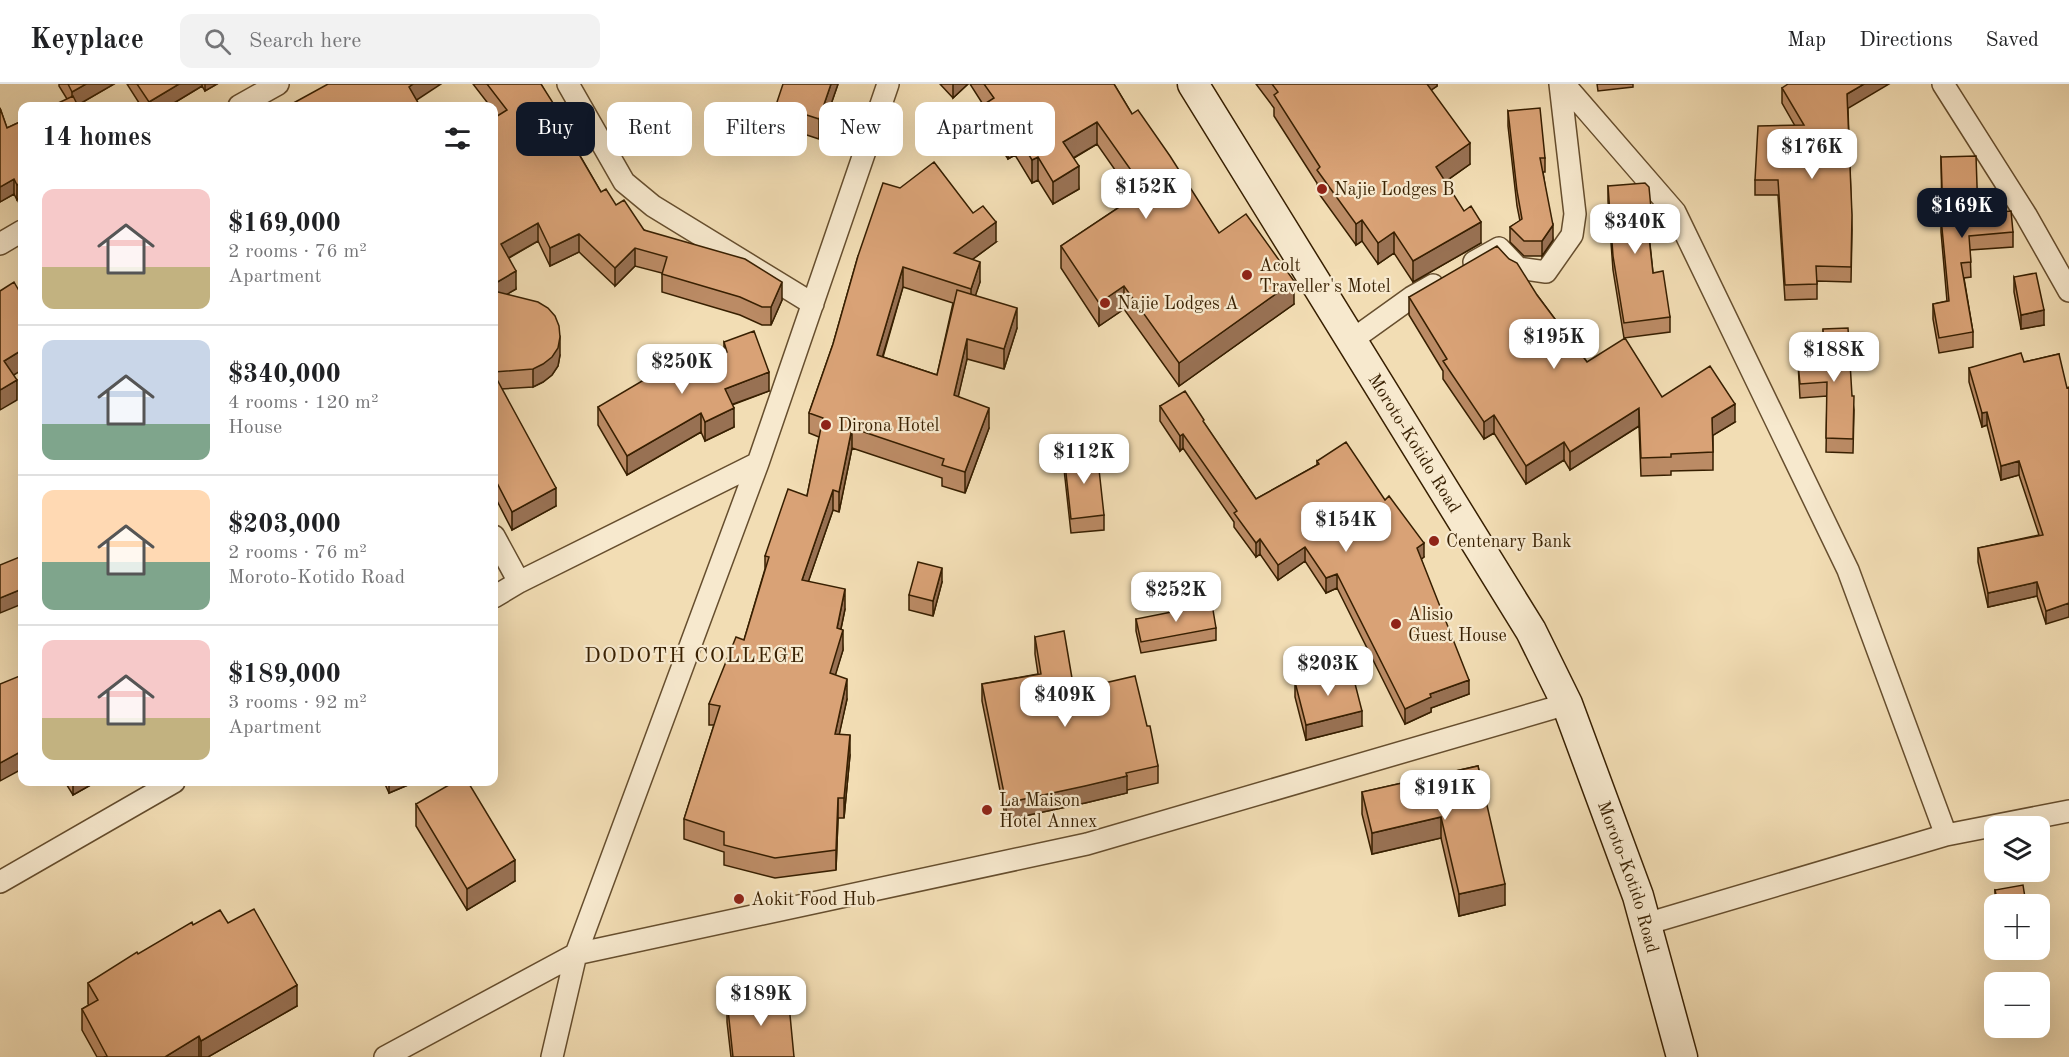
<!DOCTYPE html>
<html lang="en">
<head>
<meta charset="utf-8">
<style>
  body { margin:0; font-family:"Old Standard TT",serif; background:#f2f2f2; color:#202124; height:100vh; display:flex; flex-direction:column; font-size:22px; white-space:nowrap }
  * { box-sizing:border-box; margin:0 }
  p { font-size:20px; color:#757577 }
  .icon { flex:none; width:33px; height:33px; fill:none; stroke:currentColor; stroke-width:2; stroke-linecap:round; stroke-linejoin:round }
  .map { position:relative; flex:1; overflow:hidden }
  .side { position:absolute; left:18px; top:18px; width:480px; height:684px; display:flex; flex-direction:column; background:#fff; border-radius:12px; box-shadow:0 6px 24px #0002 }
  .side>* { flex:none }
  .hud { position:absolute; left:516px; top:18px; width:570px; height:54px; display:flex; gap:12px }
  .fabs { position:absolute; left:1984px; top:732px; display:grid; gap:12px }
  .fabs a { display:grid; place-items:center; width:66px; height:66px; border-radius:12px; background:#fff; box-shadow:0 6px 24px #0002; font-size:30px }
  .price { position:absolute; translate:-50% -51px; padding:0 14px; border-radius:12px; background:#fff; color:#222; font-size:20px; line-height:39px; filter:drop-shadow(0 2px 3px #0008) }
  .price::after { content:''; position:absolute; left:50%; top:36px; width:18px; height:14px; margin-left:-9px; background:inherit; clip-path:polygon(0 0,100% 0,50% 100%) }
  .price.current { background:#111827; color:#fff }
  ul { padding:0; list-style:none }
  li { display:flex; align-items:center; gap:18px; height:150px; padding:0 24px }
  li+li { border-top:2px solid #e0e0e0 }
  li span { display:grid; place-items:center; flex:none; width:168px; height:120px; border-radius:12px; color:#555 }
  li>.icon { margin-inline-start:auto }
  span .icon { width:72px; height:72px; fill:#fffc; stroke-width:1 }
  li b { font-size:26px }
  h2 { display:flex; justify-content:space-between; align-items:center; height:72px; padding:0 24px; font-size:26px }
  .chip { padding:0 21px; border-radius:12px; background:#fff; box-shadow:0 6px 24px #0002; font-size:21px; line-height:54px }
  .chip.current { background:#111827; color:#fff }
  header { display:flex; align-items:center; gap:36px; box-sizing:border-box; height:84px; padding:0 30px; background:#fff; border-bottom:2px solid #e0e0e0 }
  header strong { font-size:28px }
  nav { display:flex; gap:33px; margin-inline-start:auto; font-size:21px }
  .search { width:420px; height:54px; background:#f2f2f2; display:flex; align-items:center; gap:15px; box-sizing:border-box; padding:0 21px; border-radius:12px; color:#757577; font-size:22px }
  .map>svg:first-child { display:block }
</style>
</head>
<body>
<header>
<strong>Keyplace</strong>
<div class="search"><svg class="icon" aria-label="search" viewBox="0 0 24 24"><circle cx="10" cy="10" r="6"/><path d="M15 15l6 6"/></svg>Search here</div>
<nav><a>Map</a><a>Directions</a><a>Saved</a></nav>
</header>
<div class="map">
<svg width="2069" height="973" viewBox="0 0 2069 973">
  <rect width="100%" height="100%" fill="#f2ddb4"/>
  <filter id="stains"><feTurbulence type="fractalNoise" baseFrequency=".00333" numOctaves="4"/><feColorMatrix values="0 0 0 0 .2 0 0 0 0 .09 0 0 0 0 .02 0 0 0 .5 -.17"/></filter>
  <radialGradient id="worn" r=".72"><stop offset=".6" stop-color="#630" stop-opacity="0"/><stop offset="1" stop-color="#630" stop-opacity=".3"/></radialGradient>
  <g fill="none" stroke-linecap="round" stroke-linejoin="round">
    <g stroke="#664e2e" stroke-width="24">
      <path id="minor" d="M568 0 624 98 653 122 813 220
        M1564 0 1675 128 1848 486 1946 751
        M1943 0 2026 131 2069 207
        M239 22 278 0
        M0 160 22 147
        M1474 178 1499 164 1518 184 1546 188 1572 151 1575 130 1560 0
        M1352 256 1412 213 1433 201
        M494 452 519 498
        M494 513 519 498 758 379
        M0 798 174 698
        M1646 840 1946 751 2069 727
        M385 973 576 870 1087 760 1567 620
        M552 973 576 870 758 379 888 0"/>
    </g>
    <g stroke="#371f01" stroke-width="33">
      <g id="secondary">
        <path id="s1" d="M1193 0 1531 547 1567 620 1638 812 1682 973"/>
      </g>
    </g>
    <use href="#minor" stroke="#f7e9ce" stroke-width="21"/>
    <use href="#secondary" stroke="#f7e9ce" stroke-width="30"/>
  </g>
  <path fill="#bb8b65" stroke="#371f01" stroke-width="1.5" fill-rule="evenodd" d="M59 0H114L78 21 67 15 59 2Z
    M127 0H217L205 7 202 2 169 22H141Z
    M473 0H541L574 61 601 108 644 146 782 216 771 241H762L740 231 662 208V189L635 182 615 202 579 168 550 182 538 157 509 174 516 205 507 210 560 271 558 282 552 291 543 298 533 303 501 305 556 422 512 446 494 411V34L498 32 494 26V22H490Z
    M838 0 819 55 776 41V21Z
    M940 0H968L953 14Z
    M970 0H1114L1132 30 1219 149 1294 220 1179 302 1124 225 1099 242 1061 184V162L1134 113 1097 60 1074 74 1079 105 1053 120 1038 96 1032 99 1015 71 1008 75 986 42V25Z
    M1256 0H1437V2L1431 6 1470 80 1445 98 1481 159 1413 198 1394 169 1378 180 1362 157 1356 161 1317 107V99L1274 32V24Z
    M1597 0H1633V3L1598 7Z
    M1782 4 1848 25 1852 146 1851 198 1817 197V215L1785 216 1778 111H1755V96L1795 42 1782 19Z
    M0 24 7 44 22 37 17 116 14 110 0 118Z
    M1508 27 1545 74V88H1543L1553 156 1542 172H1524L1510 158V143L1520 137 1517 122 1508 42Z
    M1941 73 1978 130 2013 148V163L1970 166 1971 193 1964 194 1973 248V263L1939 269 1933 235V220L1947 217 1941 148V134H1942Z
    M1608 102 1652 135V149L1649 150 1653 189 1670 233V248L1624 254 1613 186 1608 117Z
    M996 158 973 175 980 198 975 212 1017 244 1004 285 967 275 958 312 989 344 965 409 942 402V394L852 364 839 428 833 426 808 498 845 525 841 545 843 566 835 591 847 615 839 650 850 671 844 734H838L836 786 775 794 724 781V768L684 755V735L714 641H709V620L744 556 765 485V472L807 412 819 353 809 349V329L833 260 858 172ZM903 203 953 219 937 291 883 273Z
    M2014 193 2044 241 2021 245 2014 208Z
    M1537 211 1587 278 1662 313 1735 338 1713 351V386L1671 387V391L1641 392 1639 342 1570 386 1564 376 1526 400 1494 349 1484 355 1443 295V287L1409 231V213Z
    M1823 245 1852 312 1854 326 1853 369 1826 368 1827 312 1800 314 1798 279 1824 277Z
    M724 258 769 307 732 321 734 343 705 357 701 348 627 391 598 341V323L671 295 724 270Z
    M2059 270 2046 540 2037 512 1988 523 1978 478V464L2039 451 2019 391 2001 396 1987 341 1982 343 1969 298V284L2024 278Z
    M1160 322 1204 339 1256 415 1317 381V377L1424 473 1421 475 1469 610 1431 624V628L1405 640 1337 504 1326 509 1305 477 1278 496 1260 470 1256 473 1234 443V438L1183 364 1180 367 1160 337Z
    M1064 371 1104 431V446L1071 449 1064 385Z
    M942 498 933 532 909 526V511Z
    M1136 535 1216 544V556L1141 569 1136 547Z
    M1035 553 1074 606 1147 642 1158 682V699L1127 706V709L1085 719 1006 736 982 617V600L1038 590 1035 570Z
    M1295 598 1362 642 1306 656 1295 613Z
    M1478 682 1505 821 1459 832 1441 754 1372 770 1362 730V708Z
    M65 698H96L73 711Z
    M384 698H415L389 709Z
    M416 720 515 797 467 826 416 742Z
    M1995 806 2026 820H1995Z
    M228 839 297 922 208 973H97L82 946V925L89 921 88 920V899L193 841Z
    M2004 866H2033V869L2005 874Z
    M727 916 794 973H731L727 938Z"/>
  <path fill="#987153" stroke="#371f01" stroke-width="1.5" d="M86 0H114L76 22H72V8Z
    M179 0H202V2L169 22H149V18Z
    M205 0H217L205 7Z
    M413 0H441L409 21V3Z
    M831 0H838L819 55V35Z
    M953 0H968L953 14Z
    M1421 0H1437V2L1421 13Z
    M1864 0H1889L1847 25V10Z
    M1097 38V60L1063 80V58Z
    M1015 48V71L1008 75V52Z
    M1470 59V80L1436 104V83Z
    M1038 73V96L1032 99V76Z
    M1079 82V105L1053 120V98Z
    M14 95V110L0 118V103Z
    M22 98V113L17 116V101Z
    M1362 136V157L1356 161V140Z
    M996 138V158L954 189V169Z
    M1481 138V159L1413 198V177Z
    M538 139V157L501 178V160Z
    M1553 141V156L1542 172V157Z
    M1394 148V169L1378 180V159Z
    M579 150V168L550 182V164Z
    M635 164V182L615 202V184Z
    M980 178V198L971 225V205Z
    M903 183V203L877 291V271Z
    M516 187V205L494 218V200Z
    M1294 197V220L1179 302V279Z
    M782 198V216L771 241V223Z
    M1124 202V225L1099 242V219Z
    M1017 224V244L1004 285V265Z
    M2044 226V241L2021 245V231Z
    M560 253V271L558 282 552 291 543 298 533 303V285Z
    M967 255V275L954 331V311Z
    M22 266V286L4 297V277Z
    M769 288V307L725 323V305Z
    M17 296V316L0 326V306Z
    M1735 320V338L1712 352V334Z
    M734 324V343L705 357V338Z
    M989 324V344L965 409V388Z
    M1639 324V342L1570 386V368Z
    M1987 328V341L1982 343V329Z
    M701 329V348L627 391V372Z
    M1494 331V349L1484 355V338Z
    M852 344V364L839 428V408Z
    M1183 350V364L1180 367V352Z
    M1564 358V376L1526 400V382Z
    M2019 377V391L2001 396V382Z
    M556 404V422L512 446V428Z
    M833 406V426L802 516V496Z
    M1260 455V470L1256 473V459Z
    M1424 459V473L1417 479V464Z
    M1305 463V477L1278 496V481Z
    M942 484V498L933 532V517Z
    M1337 490V504L1326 509V494Z
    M2037 498V512L1988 523V509Z
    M22 505V520L0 529V514Z
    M845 505V525L837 563 843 546V566L830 609V589L837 544Z
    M2069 519V533L2046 540V527Z
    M847 595V615L835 670V650Z
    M1469 596V610L1431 624V628L1405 640V625L1430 610Z
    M1362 627V642L1306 656V641Z
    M850 651V671L844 734V714Z
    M22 667V685L0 697V679Z
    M1127 692V709L1085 719 1006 736V719Z
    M73 698H96L73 711Z
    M389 698H415L389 709Z
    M838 714V734L836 786V766Z
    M1441 733V754L1372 770V749Z
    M515 776V797L467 826V805Z
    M1505 800V821L1459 832V810Z
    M297 901V922L208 973H201V957Z
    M199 952V973H165Z"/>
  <path fill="#d9a276" stroke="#371f01" stroke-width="1.5" d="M68 0H86L72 8Z
    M137 0H179L149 18Z
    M328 0H413L409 3 420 22H288Z
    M487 0H541L574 52 570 55 601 108 606 105 616 121 624 116 644 146 745 175 782 198 771 223H762L740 213 662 190 667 173 635 164 615 184 579 150 550 164 538 139 501 160 516 187 494 200V34L507 26Z
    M783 0H831L819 35 776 21Z
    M984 0H1114L1132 30 1138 26 1170 72 1219 149 1246 130 1294 197 1179 279 1124 202 1099 219 1061 162 1145 106 1097 38 1063 58 1079 82 1053 98 1038 73 1032 76 1015 48 1008 52 986 19 994 14Z
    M1272 0H1427L1470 59 1436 83 1464 127 1471 122 1481 138 1413 177 1394 148 1378 159 1362 136 1356 140 1317 86 1320 83 1274 11 1278 8Z
    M1788 0H1864L1847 10 1852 131 1851 183 1816 182 1817 200 1785 201 1778 96H1755L1758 42 1804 41 1782 4Z
    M73 12 78 22H52Z
    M0 24 7 44 22 37V98L17 101 14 95 0 103Z
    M1540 24 1545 74H1540L1553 141 1542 157H1524L1510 143 1522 135 1517 107 1508 27Z
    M1976 72 1978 130 2011 127 2013 148 1969 152 1971 178 1961 179 1973 248 1939 254 1933 220 1949 217 1941 134H1943L1941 73Z
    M934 78 973 129 983 122 996 138 954 169 980 178 971 205 903 183 877 271 937 291 957 206 1017 224 1004 265 967 255 954 311 989 324 965 388 942 381 944 375 852 344 839 408 833 406 802 496 845 505 837 544 843 546 830 589 847 595 835 650 850 651 844 714H838L836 766 775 774 724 761V748L684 735 720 622 709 620 736 553 744 556 769 473 765 472 788 405 807 412 823 334 809 329 833 260 858 172 883 99 900 104Z
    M1645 99 1649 103 1652 135H1647L1653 189 1663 187 1670 233 1624 239 1613 172 1608 102Z
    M1497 162 1509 175 1517 179 1537 211 1587 278 1625 254 1662 313 1710 282 1735 320 1712 334 1713 368 1671 370V373L1641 374 1639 324 1570 368 1564 358 1526 382 1494 331 1484 338 1443 277 1447 275 1409 213Z
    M2036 189 2044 226 2021 231 2014 193Z
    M14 198 22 212V266L4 277 17 296 0 306V207Z
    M494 207 538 218 548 224 555 232 559 242 560 253 558 264 552 273 543 280 533 285 494 288Z
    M1848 244 1852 312H1854L1853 355 1826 354 1827 298 1800 300 1798 279 1825 277 1823 245Z
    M754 247 769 288 725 305 734 324 705 338 701 329 627 372 598 323 664 284 671 295 727 268 724 258Z
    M2021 269 2024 278 2059 270 2067 304 2069 303V519L2046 527 2037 498 1988 509 1978 464 2043 451 2019 377 2001 382 1987 328 1982 329 1969 284Z
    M494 290 556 404 512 428 494 393Z
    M1185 307 1204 336 1203 337 1256 415 1319 380 1317 377 1346 358 1385 416 1389 412 1424 459 1417 464 1469 596 1430 610 1431 613 1405 625 1337 490 1326 494 1305 463 1278 481 1260 455 1256 459 1234 429 1237 427 1183 350 1180 352 1160 322Z
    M1097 367 1104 431 1071 435 1064 371Z
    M22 472V505L0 514V481Z
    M918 478 942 484 933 517 909 511Z
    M1212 520 1216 544 1141 558 1136 535Z
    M1064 547 1074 606 1135 592 1147 642H1150L1158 682 1126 689 1127 692 1085 702 1006 719 982 600 1041 590 1035 553Z
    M1351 584 1362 627 1306 641 1295 598Z
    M22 591V667L0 679V600Z
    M1478 682 1505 800 1459 810 1441 733 1372 749 1362 708Z
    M454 698H468L515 776 467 805 416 720Z
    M2023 801 2026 820H1998L1995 806Z
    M254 825 297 901 201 957 199 952 165 973H104L107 972 82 925 98 916 88 899 137 868 138 870 192 838 193 841 220 826 228 839Z
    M788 910 794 973H733L727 916Z"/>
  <g fill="#8f2418" stroke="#f7e9ce" stroke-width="2">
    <circle cx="1322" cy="105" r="6"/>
    <circle cx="1247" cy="191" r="6"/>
    <circle cx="1105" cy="219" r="6"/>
    <circle cx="826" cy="341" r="6"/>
    <circle cx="1434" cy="457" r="6"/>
    <circle cx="1396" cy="540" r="6"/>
    <circle cx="987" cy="726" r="6"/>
    <circle cx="739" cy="815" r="6"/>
  </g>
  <g text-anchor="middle" stroke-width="4.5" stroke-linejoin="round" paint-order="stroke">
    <g font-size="18" fill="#371f01" stroke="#f7e9ce" text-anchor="start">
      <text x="1334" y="111">Najie Lodges B</text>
      <text x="1259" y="187">Acolt<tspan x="1259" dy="21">Traveller's Motel</tspan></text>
      <text x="1117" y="225">Najie Lodges A</text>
      <text x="838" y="347">Dirona Hotel</text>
      <text x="1446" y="463">Centenary Bank</text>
      <text x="1408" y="536">Alisio<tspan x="1408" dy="21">Guest House</tspan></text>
      <text x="999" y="722">La Maison<tspan x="999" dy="21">Hotel Annex</tspan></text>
      <text x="751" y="821">Aokit Food Hub</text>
    </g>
    <g font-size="18" fill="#371f01" stroke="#f7e9ce">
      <text dy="6" stroke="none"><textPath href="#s1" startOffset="422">Moroto-Kotido Road</textPath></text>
      <text dy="6" stroke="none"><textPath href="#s1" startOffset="908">Moroto-Kotido Road</textPath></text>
    </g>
    <g font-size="21" letter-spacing="1.5" fill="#371f01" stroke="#f7e9ce">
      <text x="695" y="578">DODOTH COLLEGE</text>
    </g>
  </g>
  <rect width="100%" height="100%" filter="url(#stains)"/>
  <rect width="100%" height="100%" fill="url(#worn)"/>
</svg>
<div class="fabs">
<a><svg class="icon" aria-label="layers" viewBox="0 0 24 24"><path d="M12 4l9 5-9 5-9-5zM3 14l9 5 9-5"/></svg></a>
<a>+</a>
<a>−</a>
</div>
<b class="price" style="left:1812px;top:96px">$176K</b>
<b class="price" style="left:1146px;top:136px">$152K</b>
<b class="price current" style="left:1962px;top:155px">$169K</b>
<b class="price" style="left:1635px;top:171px">$340K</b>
<b class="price" style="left:1554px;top:286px">$195K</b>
<b class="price" style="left:1834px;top:299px">$188K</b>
<b class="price" style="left:682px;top:311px">$250K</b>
<b class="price" style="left:1084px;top:401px">$112K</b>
<b class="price" style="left:1346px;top:469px">$154K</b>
<b class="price" style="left:1176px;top:539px">$252K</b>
<b class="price" style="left:1328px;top:613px">$203K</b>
<b class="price" style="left:1065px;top:644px">$409K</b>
<b class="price" style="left:1445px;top:737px">$191K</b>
<b class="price" style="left:761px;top:943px">$189K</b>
<div class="hud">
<a class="chip current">Buy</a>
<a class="chip">Rent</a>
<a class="chip">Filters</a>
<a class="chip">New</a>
<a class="chip">Apartment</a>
</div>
<section class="side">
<h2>14 homes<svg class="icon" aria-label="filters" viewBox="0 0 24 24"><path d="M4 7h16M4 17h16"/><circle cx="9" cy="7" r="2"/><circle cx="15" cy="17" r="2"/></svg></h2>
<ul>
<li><span style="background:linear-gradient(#f6c9c9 65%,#c2b280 0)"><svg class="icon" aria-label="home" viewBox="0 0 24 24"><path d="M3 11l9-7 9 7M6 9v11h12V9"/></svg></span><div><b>$169,000</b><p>2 rooms · 76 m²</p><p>Apartment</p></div></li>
<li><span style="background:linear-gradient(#c9d6e8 70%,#7fa58c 0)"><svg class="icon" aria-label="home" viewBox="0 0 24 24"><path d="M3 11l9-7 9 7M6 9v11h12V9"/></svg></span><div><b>$340,000</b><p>4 rooms · 120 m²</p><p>House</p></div></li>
<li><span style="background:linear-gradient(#ffd9b3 60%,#7fa58c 0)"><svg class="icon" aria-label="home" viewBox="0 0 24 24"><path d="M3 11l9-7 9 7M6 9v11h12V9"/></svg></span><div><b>$203,000</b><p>2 rooms · 76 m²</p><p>Moroto-Kotido Road</p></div></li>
<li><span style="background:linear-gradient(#f6c9c9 65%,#c2b280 0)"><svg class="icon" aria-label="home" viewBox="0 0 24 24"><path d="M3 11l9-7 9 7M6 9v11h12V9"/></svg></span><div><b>$189,000</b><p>3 rooms · 92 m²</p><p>Apartment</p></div></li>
</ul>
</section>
</div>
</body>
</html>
